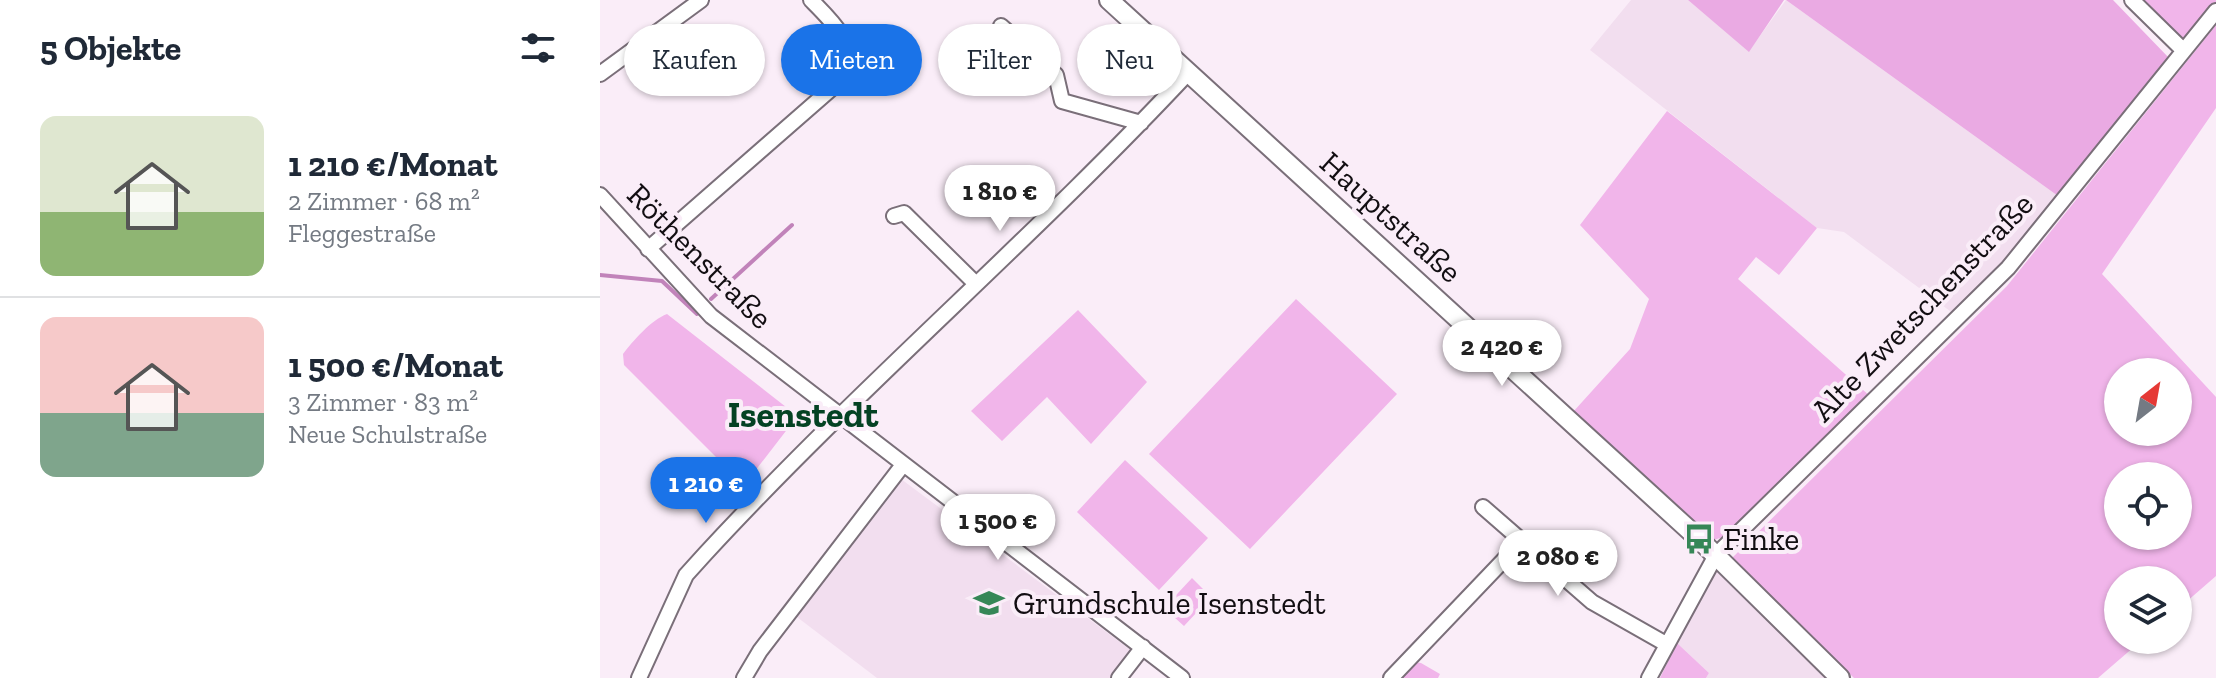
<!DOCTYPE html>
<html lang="de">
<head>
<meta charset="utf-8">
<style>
  body { margin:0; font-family:"Zilla Slab",serif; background:#f2f2f3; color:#1f2937; height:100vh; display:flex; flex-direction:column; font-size:30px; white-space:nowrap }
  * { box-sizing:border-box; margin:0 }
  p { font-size:26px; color:#747a83 }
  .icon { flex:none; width:44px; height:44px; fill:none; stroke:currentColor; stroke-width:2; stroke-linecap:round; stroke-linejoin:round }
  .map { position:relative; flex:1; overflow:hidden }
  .sheet { display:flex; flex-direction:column; background:#fff; width:600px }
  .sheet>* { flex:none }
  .top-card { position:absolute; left:24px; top:24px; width:760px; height:72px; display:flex; gap:16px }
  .needle { width:52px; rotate:31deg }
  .fabs { position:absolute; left:1504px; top:358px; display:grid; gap:16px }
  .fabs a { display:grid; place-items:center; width:88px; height:88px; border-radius:50%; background:#fff; box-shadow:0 2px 6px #0004; font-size:40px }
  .price { position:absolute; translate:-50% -68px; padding:0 18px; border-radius:28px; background:#fff; color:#222; font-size:26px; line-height:52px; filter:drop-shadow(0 2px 4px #0008) }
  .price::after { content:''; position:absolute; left:50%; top:48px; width:24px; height:18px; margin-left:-12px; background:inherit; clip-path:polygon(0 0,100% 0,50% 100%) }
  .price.active { background:#1a73e8; color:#fff }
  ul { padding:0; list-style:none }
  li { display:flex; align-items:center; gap:24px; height:200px; padding:0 40px }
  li+li { border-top:2px solid #e0e1e3 }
  li span { display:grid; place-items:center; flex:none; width:224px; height:160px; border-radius:16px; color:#555 }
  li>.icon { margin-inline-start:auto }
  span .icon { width:96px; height:96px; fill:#fffc; stroke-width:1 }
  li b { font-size:34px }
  h2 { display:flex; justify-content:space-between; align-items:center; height:96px; padding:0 40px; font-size:34px }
  .chip { padding:0 28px; border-radius:36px; background:#fff; box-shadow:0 2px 6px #0004; font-size:28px; line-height:72px }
  .chip.active { background:#1a73e8; color:#fff }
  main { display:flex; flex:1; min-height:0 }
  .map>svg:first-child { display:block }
</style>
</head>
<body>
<main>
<section class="sheet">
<h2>5 Objekte<svg class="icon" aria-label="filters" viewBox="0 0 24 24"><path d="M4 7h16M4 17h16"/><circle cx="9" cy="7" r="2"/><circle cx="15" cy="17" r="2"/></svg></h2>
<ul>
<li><span style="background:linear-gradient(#dfe7d0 60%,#8fb573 0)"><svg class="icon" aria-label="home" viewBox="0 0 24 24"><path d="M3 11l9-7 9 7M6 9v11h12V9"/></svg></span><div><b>1 210 €/Monat</b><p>2 Zimmer · 68 m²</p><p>Fleggestraße</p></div></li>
<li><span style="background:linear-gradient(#f6c9c9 60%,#7fa58c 0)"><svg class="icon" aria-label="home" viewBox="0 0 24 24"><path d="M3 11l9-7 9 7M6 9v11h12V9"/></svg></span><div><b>1 500 €/Monat</b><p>3 Zimmer · 83 m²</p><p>Neue Schulstraße</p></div></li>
</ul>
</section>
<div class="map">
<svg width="1616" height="678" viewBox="0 0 1616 678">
  <rect width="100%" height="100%" fill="#faedf8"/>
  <path fill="#f2deef" d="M1031 0H1088L1149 51 1186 0 1458 196 1402 266 1354 314 1244 232 1217 228 990 50Z
    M301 479 532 651 511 678H277L193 614 295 482Z
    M1116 568 1228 678H1106L1109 673 1077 643Z"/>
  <path fill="#f1b5ea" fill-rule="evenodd" d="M1544 0H1616V2L1583 40Z
    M1616 25V108L1502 274 1616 397V576L1578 609V580H1518V640H1542L1498 678H1254L1132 558 1407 286ZM1518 372H1578V432H1518ZM1518 476H1578V536H1518Z
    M1067 111 1217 228 1179 275 1156 257 1138 279 1271 397 1129 535 1114 540 973 412 1030 349 1049 299 980 225Z
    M696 299 797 394 650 549 549 454Z
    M478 310 547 382 491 444 447 397 402 441 371 411Z
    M67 314 186 407 192 419 189 427 155 471 145 473 119 460 24 365 23 354C33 341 51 320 67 314Z
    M525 460 608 538 559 590 477 512Z
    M592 578 611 597 584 626 564 608Z
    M1077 643 1109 673 1106 678H1060Z
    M814 662 821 663 840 674 838 678H799Z"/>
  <path fill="#eaaae3" d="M1088 0H1184L1149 52Z
    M1186 0H1513L1569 58 1458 196Z"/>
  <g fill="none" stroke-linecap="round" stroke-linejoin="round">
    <path stroke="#c183ba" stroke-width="4" d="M0 275 62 281 97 314
      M111 299 192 225"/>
    <g stroke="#7a6f79" stroke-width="18">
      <path id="minor" d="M1532 0 1583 50
        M401 26 456 75 462 101 541 123
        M0 74 101 0
        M0 195 111 316 582 678
        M294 216 304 213 376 284
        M48 249 247 75C259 46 230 19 211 0
        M883 507 992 602 1066 644
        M39 678 86 575 105 554C259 387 433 239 588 73
        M144 678 160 651 302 466
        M519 678 543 647
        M791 678 920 543
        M1049 678 1116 555 1408 268 1616 11"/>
    </g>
    <g stroke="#7a6f79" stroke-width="22">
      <path id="secondary" d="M509 0 1099 539 1240 678"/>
    </g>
    <use href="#minor" stroke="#fff" stroke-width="14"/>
    <use href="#secondary" stroke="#fff" stroke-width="18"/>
  </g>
  <defs>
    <g id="bus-bare" transform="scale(2.4)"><path d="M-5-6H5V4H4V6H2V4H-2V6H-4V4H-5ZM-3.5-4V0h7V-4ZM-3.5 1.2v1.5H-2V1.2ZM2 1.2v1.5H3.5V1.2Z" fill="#368757" stroke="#faedf8" stroke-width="2.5" paint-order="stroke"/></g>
    <g id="school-bare" transform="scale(2.4)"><path d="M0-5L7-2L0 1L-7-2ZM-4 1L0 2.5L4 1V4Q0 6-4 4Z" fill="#368757" stroke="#faedf8" stroke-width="2.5" paint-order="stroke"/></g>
  </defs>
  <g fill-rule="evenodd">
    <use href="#bus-bare" x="1099" y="539"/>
    <use href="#school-bare" x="389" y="603"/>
  </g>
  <g text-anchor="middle" stroke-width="8" stroke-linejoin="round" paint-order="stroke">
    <g font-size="32" fill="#120e12" stroke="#faedf8">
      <text transform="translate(791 217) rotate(42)" y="11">Hauptstraße</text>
      <text transform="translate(100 256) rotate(45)" y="11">Röthenstraße</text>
      <text transform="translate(1322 307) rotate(-46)" y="11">Alte Zwetschenstraße</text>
    </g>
    <g font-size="32" fill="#120e12" stroke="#faedf8" text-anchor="start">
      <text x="1123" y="550">Finke</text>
      <text x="413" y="614">Grundschule Isenstedt</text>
    </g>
    <g font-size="36" font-weight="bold" fill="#044223" stroke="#faedf8">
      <text x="203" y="427">Isenstedt</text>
    </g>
  </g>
</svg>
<div class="fabs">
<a><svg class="needle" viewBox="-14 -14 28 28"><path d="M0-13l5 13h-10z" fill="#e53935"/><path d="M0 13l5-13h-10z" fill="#747a83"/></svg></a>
<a><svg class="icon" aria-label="locate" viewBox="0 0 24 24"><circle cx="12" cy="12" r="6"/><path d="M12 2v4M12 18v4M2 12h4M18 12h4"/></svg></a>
<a><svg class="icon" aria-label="layers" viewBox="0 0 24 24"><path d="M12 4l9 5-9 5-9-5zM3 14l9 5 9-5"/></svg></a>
</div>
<b class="price" style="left:400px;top:233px">1 810 €</b>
<b class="price" style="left:902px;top:388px">2 420 €</b>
<b class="price active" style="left:106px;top:525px">1 210 €</b>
<b class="price" style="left:398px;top:562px">1 500 €</b>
<b class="price" style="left:958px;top:598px">2 080 €</b>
<div class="top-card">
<a class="chip">Kaufen</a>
<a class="chip active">Mieten</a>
<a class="chip">Filter</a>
<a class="chip">Neu</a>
</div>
</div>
</main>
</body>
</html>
